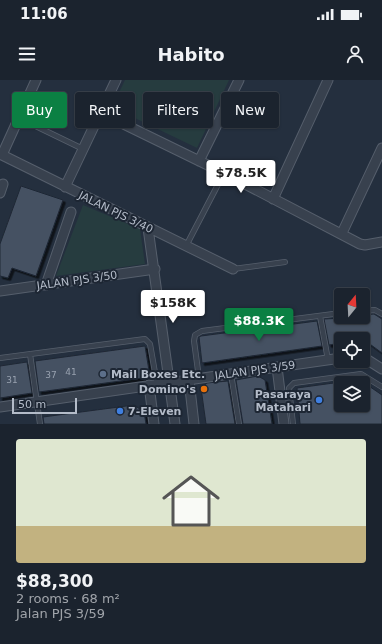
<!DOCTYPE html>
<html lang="en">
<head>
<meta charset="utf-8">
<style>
  body { margin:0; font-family:"DejaVu Sans",sans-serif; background:#242b36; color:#f1f3f6; height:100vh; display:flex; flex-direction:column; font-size:15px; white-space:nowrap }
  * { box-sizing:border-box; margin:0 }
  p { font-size:13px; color:#a0a4aa }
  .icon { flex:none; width:22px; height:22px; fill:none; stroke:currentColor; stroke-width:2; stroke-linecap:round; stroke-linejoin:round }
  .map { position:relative; height:344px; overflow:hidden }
  .panel { display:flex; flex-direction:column; background:#1b232e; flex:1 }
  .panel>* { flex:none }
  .top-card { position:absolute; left:12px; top:12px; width:358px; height:36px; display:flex; gap:8px }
  .needle { width:26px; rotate:18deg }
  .tools { position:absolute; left:334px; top:208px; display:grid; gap:8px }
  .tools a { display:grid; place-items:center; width:36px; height:36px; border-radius:4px; background:#1b232e; box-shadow:0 1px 3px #0004,0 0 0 1px #39404a; font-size:20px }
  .scale { position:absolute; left:12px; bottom:10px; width:65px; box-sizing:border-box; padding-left:4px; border:2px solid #b4bcc9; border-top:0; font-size:11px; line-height:14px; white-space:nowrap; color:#b4bcc9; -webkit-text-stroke:3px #1d2633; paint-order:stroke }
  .price { position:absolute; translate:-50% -34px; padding:0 9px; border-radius:4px; background:#fff; color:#222; font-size:13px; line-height:26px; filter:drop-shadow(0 1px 2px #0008) }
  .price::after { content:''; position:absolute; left:50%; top:24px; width:12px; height:9px; margin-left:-6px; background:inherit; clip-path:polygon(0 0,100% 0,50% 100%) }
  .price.on { background:#0b8043; color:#fff }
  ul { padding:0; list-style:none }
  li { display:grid; align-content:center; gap:8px; height:212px; padding:0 16px }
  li+li { border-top:1px solid #39404a }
  li span { display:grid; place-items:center; height:124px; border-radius:4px; color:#555 }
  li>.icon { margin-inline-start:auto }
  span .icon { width:72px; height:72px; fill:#fffc; stroke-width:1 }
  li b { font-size:17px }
  .tag { padding:0 14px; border-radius:4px; background:#1b232e; box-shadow:0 1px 3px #0004,0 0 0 1px #39404a; font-size:14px; line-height:36px }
  .tag.on { background:#0b8043; color:#fff }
  .status { display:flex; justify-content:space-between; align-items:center; height:28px; padding:0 20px; background:#1b232e; direction:ltr }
  .status svg { height:11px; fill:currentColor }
  header { display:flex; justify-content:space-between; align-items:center; height:52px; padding:0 16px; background:#1b232e; font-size:18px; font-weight:800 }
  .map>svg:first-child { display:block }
</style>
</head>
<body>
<div class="status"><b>11:06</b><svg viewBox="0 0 49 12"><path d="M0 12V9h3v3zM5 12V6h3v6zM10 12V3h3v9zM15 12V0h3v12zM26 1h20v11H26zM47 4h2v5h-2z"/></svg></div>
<header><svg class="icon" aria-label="menu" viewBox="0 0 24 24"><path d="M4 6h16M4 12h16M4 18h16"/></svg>Habito<svg class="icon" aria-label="person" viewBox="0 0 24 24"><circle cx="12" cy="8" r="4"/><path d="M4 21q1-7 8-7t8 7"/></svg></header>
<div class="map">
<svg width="382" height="344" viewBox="0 0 382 344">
  <defs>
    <filter id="shadow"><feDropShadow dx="2.5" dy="2.5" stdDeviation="0" flood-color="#0009"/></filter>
  </defs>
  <rect width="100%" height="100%" fill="#242f3e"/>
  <path fill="#263c3f" d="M125 0H229L197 68 112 27Z
    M83 125 140 149 145 184 56 196Z"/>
  <path fill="#455162" stroke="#1f2835" filter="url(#shadow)" d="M21 106 63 120 36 196 12 188 8 198 0 196V164Z
    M374 234 382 239V273L363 259H341V263L329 265 324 239 363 237V235Z
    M317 241 322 266 202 283 199 257 201 256Z
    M145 266 150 297 39 312 35 281Z
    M27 282 32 313 0 318V286Z
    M258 296 265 300 272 344H243L236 300Z
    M228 301 235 344H206L201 308 207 303Z
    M341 302V325H363V302L382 315V344H300L297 308Z
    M134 325 144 332 146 344H44L43 337Z"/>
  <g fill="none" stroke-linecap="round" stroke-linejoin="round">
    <g stroke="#565f6c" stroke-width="6">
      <path id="service" d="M19 38 83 69
        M186 166 224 93
        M233 189 285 182
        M363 231 375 230 382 234
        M320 236 328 280
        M30 274 40 344
        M0 278 145 259 150 264 157 304
        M231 294 239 344
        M199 298 194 261 195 255 202 251 341 233
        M293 344 289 308 294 303 361 294 382 307"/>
    </g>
    <g stroke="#565f6c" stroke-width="11">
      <path id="minor" d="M101 33 224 93 360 164 365 165 382 162
        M0 74 233 189
        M2 75 36 0
        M199 81 239 0
        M65 107 116 0
        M0 113 3 104
        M273 119 328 0
        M148 148 175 344
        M342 153 382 68
        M46 205 71 132
        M0 211 155 189
        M363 277 382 289
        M277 287 284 344
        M189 300 194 344
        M149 305 154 344
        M0 327 341 278"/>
    </g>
    <use href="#service" stroke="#38414e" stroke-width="4.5"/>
    <use href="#minor" stroke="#38414e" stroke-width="9"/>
  </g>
  <circle fill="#5c6f8a" stroke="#1d2633" stroke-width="1.5" cx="103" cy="294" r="4"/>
  <circle fill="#e8710a" stroke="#1d2633" stroke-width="1.5" cx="204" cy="309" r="4"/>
  <g fill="#3f7fe0" stroke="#1d2633" stroke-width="1.5">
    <circle cx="319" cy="320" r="4"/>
    <circle cx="120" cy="331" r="4"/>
  </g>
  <g text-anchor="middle" stroke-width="4" stroke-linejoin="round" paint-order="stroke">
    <g font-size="9" fill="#98a1af">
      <text x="71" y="295">41</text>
      <text x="51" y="298">37</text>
      <text x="12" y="303">31</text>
    </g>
    <g font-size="11" fill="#b4bcc9" stroke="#1d2633">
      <text transform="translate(116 132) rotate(26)" y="4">JALAN PJS 3/40</text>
      <text transform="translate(77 200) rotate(-8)" y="4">JALAN PJS 3/50</text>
      <text transform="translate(255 290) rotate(-8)" y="4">JALAN PJS 3/59</text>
    </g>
    <g font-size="11" font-weight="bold" fill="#b4bcc9" stroke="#1d2633" text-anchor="start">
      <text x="111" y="298">Mail Boxes Etc.</text>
      <text x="196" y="313" text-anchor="end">Domino's</text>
      <text x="311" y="318" text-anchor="end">Pasaraya<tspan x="311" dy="13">Matahari</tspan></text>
      <text x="128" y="335">7-Eleven</text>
    </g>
  </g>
</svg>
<div class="tools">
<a><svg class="needle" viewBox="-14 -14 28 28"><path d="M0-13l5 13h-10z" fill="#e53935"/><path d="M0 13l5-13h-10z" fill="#a0a4aa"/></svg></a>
<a><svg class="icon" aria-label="locate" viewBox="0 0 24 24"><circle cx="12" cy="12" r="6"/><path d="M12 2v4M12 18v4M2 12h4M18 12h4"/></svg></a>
<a><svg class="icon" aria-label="layers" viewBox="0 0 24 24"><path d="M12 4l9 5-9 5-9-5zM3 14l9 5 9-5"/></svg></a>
</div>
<div class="scale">50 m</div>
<b class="price" style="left:241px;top:114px">$78.5K</b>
<b class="price" style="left:173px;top:244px">$158K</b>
<b class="price on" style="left:259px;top:262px">$88.3K</b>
<div class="top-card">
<a class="tag on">Buy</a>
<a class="tag">Rent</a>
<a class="tag">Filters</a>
<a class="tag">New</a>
</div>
</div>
<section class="panel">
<ul>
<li><span style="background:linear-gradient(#dfe7d0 70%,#c2b280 0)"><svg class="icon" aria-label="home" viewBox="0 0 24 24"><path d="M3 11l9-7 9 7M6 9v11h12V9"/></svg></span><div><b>$88,300</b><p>2 rooms · 68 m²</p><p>Jalan PJS 3/59</p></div></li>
</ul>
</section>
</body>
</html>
